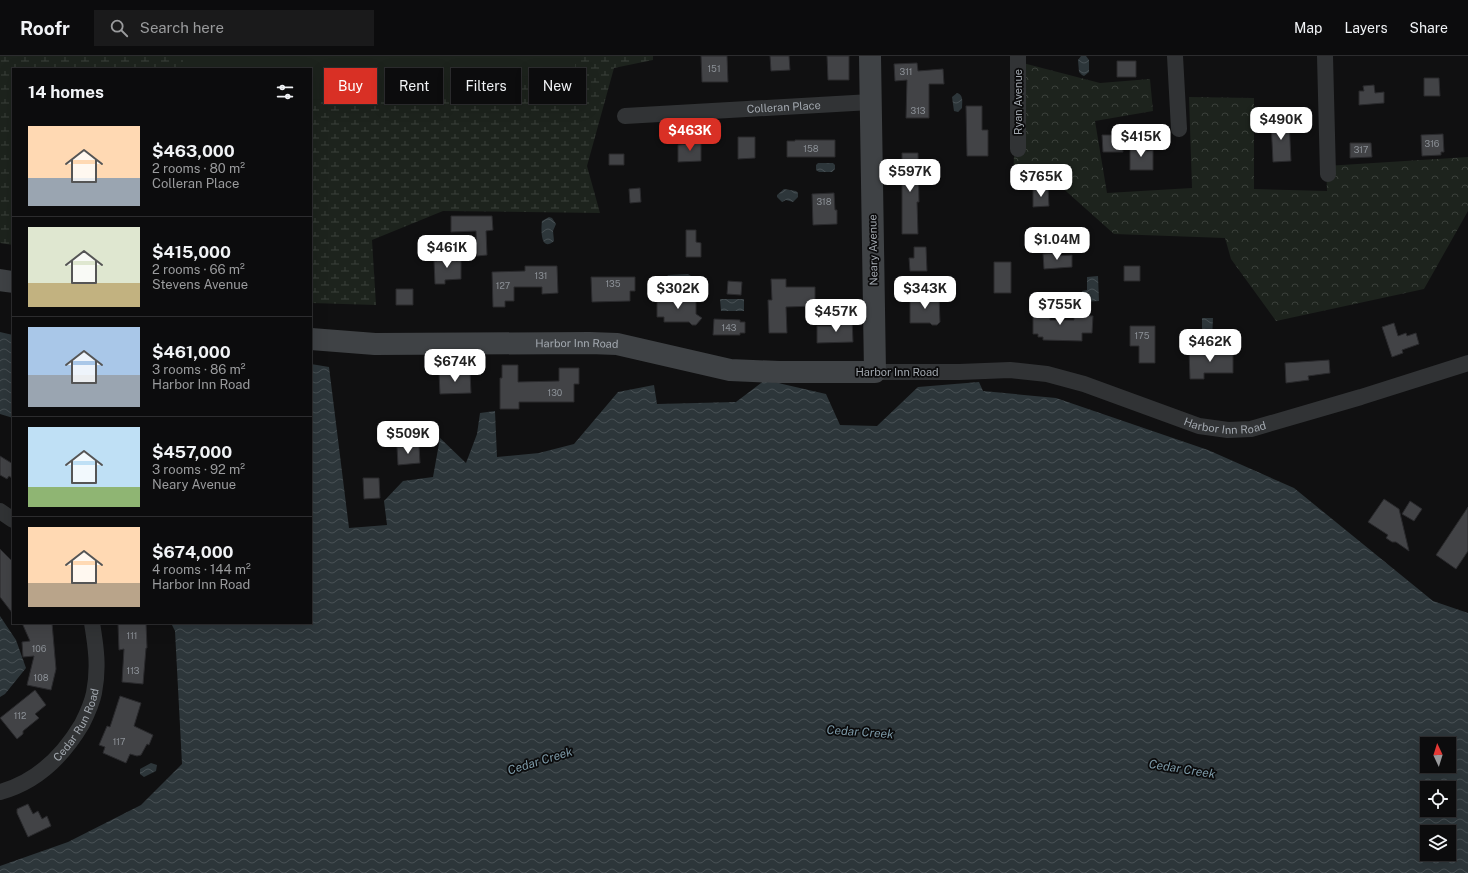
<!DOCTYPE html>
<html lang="en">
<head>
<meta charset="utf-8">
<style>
  body { margin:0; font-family:"Public Sans",sans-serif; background:#1a1a1b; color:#f1f3f6; height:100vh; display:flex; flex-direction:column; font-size:15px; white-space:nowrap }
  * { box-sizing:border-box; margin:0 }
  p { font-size:13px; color:#9a9b9d }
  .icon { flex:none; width:22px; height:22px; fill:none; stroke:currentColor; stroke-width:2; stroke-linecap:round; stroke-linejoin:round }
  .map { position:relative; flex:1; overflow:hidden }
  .details { position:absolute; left:12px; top:12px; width:300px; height:556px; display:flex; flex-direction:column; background:#0c0c0d; border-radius:0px; box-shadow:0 4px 16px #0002,0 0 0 1px #2c2c2e }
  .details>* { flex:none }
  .top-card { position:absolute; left:324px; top:12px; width:380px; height:36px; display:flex; gap:8px }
  .needle { width:26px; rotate:356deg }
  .fabs { position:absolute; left:1420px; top:681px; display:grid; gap:8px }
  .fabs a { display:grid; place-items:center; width:36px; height:36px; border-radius:0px; background:#0c0c0d; box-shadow:0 4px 16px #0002,0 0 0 1px #2c2c2e; font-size:20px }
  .price { position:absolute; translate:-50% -34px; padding:0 9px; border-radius:8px; background:#fff; color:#222; font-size:13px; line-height:26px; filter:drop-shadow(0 1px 2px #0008) }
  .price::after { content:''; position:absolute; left:50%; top:24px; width:12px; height:9px; margin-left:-6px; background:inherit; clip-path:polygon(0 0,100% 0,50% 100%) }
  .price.current { background:#d93025; color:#fff }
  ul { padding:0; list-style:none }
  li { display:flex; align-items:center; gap:12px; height:100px; padding:0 16px }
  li+li { border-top:1px solid #2c2c2e }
  li span { display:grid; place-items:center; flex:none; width:112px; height:80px; border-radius:0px; color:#555 }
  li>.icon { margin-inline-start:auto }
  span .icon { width:48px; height:48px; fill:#fffc; stroke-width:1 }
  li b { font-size:17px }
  h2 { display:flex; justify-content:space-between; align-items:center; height:48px; padding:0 16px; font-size:17px }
  .chip { padding:0 14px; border-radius:0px; background:#0c0c0d; box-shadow:0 4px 16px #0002,0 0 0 1px #2c2c2e; font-size:14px; line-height:36px }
  .chip.current { background:#d93025; color:#fff }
  header { display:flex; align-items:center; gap:24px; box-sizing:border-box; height:56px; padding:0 20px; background:#0c0c0d; border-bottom:1px solid #2c2c2e }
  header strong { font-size:19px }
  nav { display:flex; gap:22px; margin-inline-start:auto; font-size:14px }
  .search { width:280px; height:36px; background:#1a1a1b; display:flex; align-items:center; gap:10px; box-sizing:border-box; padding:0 14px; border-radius:0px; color:#9a9b9d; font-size:15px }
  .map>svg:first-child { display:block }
</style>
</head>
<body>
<header>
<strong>Roofr</strong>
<div class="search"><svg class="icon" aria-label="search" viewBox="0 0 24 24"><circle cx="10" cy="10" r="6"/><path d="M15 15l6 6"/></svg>Search here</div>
<nav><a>Map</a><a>Layers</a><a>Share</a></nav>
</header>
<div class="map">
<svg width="1468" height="817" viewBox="0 0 1468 817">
  <defs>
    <pattern id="forest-crowns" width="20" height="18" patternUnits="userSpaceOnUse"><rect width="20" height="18" fill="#1d231d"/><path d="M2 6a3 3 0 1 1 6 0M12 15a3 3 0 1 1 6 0" fill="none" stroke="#3b403b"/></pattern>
    <pattern id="wetland-marsh" width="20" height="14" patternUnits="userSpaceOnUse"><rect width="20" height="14" fill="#1d231d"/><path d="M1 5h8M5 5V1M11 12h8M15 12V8" fill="none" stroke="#3b403b"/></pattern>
    <pattern id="water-waves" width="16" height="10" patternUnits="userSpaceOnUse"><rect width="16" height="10" fill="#2d363a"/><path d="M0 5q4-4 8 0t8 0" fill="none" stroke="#485054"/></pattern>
  </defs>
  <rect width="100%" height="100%" fill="#101011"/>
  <path fill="url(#forest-crowns)" d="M1019 6 1100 27 1150 23 1153 55 1095 65 1107 137 1192 132 1189 41 1254 42V133L1327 135 1326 110 1468 101V155L1424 233 1276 265 1231 203 1225 182 1114 178 1049 120 1013 119Z"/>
  <path fill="url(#wetland-marsh)" d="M0 0H653V4L614 12 587 110 600 157 443 155 372 184 376 249 311 247V13H13V189L0 187Z"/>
  <path fill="#1d231d" d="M183 0H575V21L493 20V43L311 44V13H183Z"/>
  <path fill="url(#water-waves)" fill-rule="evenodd" d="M1081 0H1086L1089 4V16L1084 20 1082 19 1079 16 1078 4Z
    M957 37C964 39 962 46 962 52L958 56 954 55 952 41Z
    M818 107H833L835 109V113L832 116H819L816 114V109Z
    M784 133 796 135 798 137V141L793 146 786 144 782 146 777 141V139Z
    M549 161 552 162 556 168 553 175 554 185C540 197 541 172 542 165Z
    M688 218 691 220V228L690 230H668C666 228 666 221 668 219Z
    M1098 220 1099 245 1083 246 1082 235 1087 234V221Z
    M720 243H744V255H721Z
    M1202 262H1213L1212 283H1202Z
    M0 276 13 279V362L0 358Z
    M311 308 329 311 349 472 387 469 384 445 403 425 433 421 440 382 466 407 477 378 480 357 495 355 497 401 539 397 574 388 618 336 654 329 657 348 736 346 765 324 826 338 840 369 877 370 918 331 979 326 983 335 1056 342 1208 394 1294 432 1433 545 1468 557V817H0V810L68 786 141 749 182 708 175 575 171 567H311ZM1427 688H1449V710H1427ZM1427 732H1449V754H1427ZM1427 776H1449V798H1427Z
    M0 560 16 584 26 612 5 638 0 641Z
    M151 707 157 709 156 715 144 721 140 718V713Z"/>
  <path fill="#424346" stroke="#2a2a2d" d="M701 0H727L728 26H702Z
    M770 0H789L790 14 771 15Z
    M827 0H849V24H828Z
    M1117 5H1136V21H1117Z
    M917 7 918 15 943 13 944 28H929V62H906L907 24 895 25 894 8Z
    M1424 22H1439L1440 40H1424Z
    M1374 29 1375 37 1384 36V47L1359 49V35H1364L1363 30Z
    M966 50H982V74H988V100H967Z
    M1289 64 1291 105 1273 106 1271 65Z
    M1443 78 1444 96H1441V99L1422 100 1421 79Z
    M1102 79H1122L1123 96H1103Z
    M738 81H755V102L738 103Z
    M795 84H835V101H787V85H795Z
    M686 86H701V105L678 106V89L687 88Z
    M1350 87H1371L1372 101 1350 102Z
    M1147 89V95L1153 94V114H1130V90Z
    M902 97H918L919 146H917L918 178H902Z
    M609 98H624V109H609Z
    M640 132 641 146 630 147 629 133Z
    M1048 132 1049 150 1033 151V133Z
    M834 137 835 154H837V168L813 169 812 138Z
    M451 160H492L493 174 486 175 487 199 477 200 476 175 451 176Z
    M686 174H696V186L701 187V201H686Z
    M914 191H926L927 215H910L909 202H914Z
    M456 197V205L461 204V223L445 224V228H435L434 205H437L436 201H444V198Z
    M1054 197V200L1072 199V211L1044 213 1043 198Z
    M994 206H1011V237H994Z
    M525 210H557L558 237 542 238V231H514V245H505V251H493L492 216 525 215Z
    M1124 210H1140V225H1124Z
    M591 221H635V235H630V245L592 246Z
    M771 223H786V231H815V250L786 251 787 277H769L768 244H772Z
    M728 225 742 226 741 239 727 238Z
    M396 233H413V249H396Z
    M939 240 940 266 937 269H932L930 267H910V241Z
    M657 241H696V258L702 262 696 269H692L689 266H664V261H657Z
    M1038 246H1048V253H1050V264H1074V259L1093 260 1092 277H1082V285L1043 284V281H1038V278H1033V253H1038Z
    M841 262H852L853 286 817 287V270H841Z
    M714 263 740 264V266H745V277H740V279H713Z
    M1394 267 1398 280 1406 277 1407 280 1416 277 1419 288 1402 294 1403 297 1392 301 1382 271Z
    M1130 270H1155V307H1139V290H1130Z
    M1233 294V317H1204V323H1190L1189 295Z
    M1329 304 1330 317 1308 320 1309 324 1286 327 1285 307Z
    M502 309H518V326L559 325V312H579V328H574V346H519V353H500V322H502Z
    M470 316 471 337 440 338 439 317Z
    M419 390 420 407 398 409 397 391Z
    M0 400 13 408V423L9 420 7 423 0 419Z
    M363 422H379L380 442 364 443Z
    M1384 443 1399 453 1409 495 1396 486H1392L1386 482 1388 479 1368 466Z
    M1410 445 1422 453 1414 465 1402 458Z
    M1468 451V495L1456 513 1436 499Z
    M0 493 13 506V558L0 541Z
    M22 567H52L56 613 51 634 27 629 34 600 23 601 22 586 30 585Z
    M146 567 147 592H146L143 628 122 626 124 593 119 594 118 568Z
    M35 634 46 649 35 658 39 662 23 675V678L17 683 0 662Z
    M120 640 141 647 134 670 153 679 149 689 147 688 141 699 137 700 130 698 126 707 103 697 105 691 99 689 107 670 110 671Z
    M28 748 33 758 38 755 42 763 47 760 51 770 28 781 17 757V753Z"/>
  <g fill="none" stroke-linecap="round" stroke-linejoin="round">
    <g stroke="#313335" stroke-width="16">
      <path d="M1175 0 1179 73"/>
      <path d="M1325 0 1328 118"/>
      <path id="s1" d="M625 60 871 46"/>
      <path d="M1018 93V0"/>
      <path id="s2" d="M875 316H959L1010 314 1047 318 1084 328 1199 370 1228 374 1251 373 1361 341 1468 307"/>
      <path d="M0 455 13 464"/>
      <path id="s3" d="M0 736C37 726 63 700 82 668 87 658 92 647 94 637 99 612 96 591 92 567"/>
    </g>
    <g stroke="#3f4245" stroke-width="22">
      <path d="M0 224 13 226"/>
      <path id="s4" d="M311 283 375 288 590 287 617 288 730 314 779 316H875L870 0"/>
    </g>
  </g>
  <g text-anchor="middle" stroke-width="3.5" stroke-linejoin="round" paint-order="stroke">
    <g font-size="9" fill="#8b9096">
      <text x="714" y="16">151</text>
      <text x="906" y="19">311</text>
      <text x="918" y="58">313</text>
      <text x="1432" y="91">316</text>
      <text x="811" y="96">158</text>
      <text x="1361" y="97">317</text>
      <text x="824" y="149">318</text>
      <text x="541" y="223">131</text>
      <text x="613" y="231">135</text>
      <text x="503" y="233">127</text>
      <text x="729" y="275">143</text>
      <text x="1142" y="283">175</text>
      <text x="555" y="340">130</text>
      <text x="132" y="583">111</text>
      <text x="39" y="596">106</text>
      <text x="133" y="618">113</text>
      <text x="41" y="625">108</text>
      <text x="20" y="663">112</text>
      <text x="119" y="689">117</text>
    </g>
    <g font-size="11" fill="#a3a9b0" stroke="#0b0b0c">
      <text transform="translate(1018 46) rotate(-90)" y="4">Ryan Avenue</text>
      <text dy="4" stroke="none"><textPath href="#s1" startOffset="159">Colleran Place</textPath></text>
      <text transform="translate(873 194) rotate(-91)" y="4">Neary Avenue</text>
      <text dy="4" stroke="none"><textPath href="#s4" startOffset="266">Harbor Inn Road</textPath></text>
      <text x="897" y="320">Harbor Inn Road</text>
      <text dy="4" stroke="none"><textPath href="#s2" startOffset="359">Harbor Inn Road</textPath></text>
      <text dy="4" stroke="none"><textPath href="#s3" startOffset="106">Cedar Run Road</textPath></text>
    </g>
    <g font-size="12" font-style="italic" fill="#7d9aa8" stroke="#0b0b0c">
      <text transform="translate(860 676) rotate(4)" y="4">Cedar Creek</text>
      <text transform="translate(540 705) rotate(-17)" y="4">Cedar Creek</text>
      <text transform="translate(1182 713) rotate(9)" y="4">Cedar Creek</text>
    </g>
  </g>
</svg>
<div class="fabs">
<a><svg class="needle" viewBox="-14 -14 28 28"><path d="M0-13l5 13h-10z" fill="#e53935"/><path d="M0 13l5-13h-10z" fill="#9a9b9d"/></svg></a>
<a><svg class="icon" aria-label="locate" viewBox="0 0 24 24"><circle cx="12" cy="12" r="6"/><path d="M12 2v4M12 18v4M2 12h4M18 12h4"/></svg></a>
<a><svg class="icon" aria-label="layers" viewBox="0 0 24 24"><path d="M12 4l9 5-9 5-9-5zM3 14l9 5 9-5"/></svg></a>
</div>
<b class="price" style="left:1281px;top:85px">$490K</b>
<b class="price current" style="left:690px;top:96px">$463K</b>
<b class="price" style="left:1141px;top:102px">$415K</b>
<b class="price" style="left:910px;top:137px">$597K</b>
<b class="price" style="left:1041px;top:142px">$765K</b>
<b class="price" style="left:1057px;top:205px">$1.04M</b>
<b class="price" style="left:447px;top:213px">$461K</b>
<b class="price" style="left:678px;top:254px">$302K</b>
<b class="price" style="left:925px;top:254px">$343K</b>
<b class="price" style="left:1060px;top:270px">$755K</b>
<b class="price" style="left:836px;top:277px">$457K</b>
<b class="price" style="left:1210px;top:307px">$462K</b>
<b class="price" style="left:455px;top:327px">$674K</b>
<b class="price" style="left:408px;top:399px">$509K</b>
<div class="top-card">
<a class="chip current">Buy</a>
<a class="chip">Rent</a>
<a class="chip">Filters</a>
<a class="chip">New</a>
</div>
<section class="details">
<h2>14 homes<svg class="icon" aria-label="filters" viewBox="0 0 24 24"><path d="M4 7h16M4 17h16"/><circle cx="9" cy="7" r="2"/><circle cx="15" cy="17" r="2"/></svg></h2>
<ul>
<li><span style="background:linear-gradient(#ffd9b3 65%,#9aa5b1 0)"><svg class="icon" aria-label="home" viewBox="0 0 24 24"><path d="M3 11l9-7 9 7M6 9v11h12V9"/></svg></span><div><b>$463,000</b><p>2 rooms · 80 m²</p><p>Colleran Place</p></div></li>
<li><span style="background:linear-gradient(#dfe7d0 70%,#c2b280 0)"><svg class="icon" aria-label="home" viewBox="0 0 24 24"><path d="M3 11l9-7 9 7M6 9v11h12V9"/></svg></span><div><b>$415,000</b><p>2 rooms · 66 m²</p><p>Stevens Avenue</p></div></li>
<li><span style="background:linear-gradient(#a9c7e8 60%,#9aa5b1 0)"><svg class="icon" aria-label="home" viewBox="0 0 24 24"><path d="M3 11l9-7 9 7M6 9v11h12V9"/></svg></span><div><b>$461,000</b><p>3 rooms · 86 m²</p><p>Harbor Inn Road</p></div></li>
<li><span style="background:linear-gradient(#bfe0f5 75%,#8fb573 0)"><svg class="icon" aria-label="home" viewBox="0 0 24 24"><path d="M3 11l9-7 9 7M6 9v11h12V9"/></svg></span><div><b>$457,000</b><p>3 rooms · 92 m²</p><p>Neary Avenue</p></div></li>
<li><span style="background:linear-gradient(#ffd9b3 70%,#b9a48a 0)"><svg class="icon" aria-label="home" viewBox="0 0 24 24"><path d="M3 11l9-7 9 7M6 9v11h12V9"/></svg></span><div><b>$674,000</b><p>4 rooms · 144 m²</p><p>Harbor Inn Road</p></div></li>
</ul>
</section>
</div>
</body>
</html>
